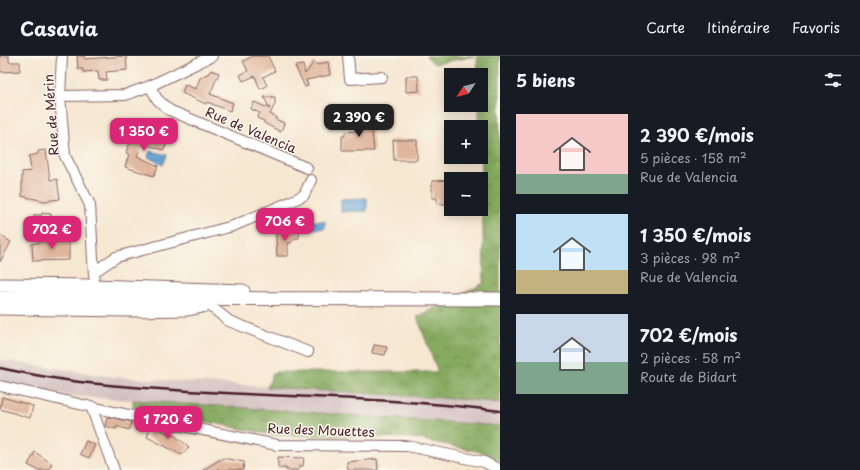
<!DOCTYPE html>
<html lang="fr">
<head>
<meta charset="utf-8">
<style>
  body { margin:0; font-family:"Playpen Sans",sans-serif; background:#242831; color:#f1f3f6; height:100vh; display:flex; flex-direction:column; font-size:15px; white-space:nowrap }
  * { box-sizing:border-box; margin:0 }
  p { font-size:13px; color:#9ea1a6 }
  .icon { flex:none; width:22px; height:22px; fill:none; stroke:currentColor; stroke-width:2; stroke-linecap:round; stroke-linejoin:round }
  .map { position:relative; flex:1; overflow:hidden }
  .side { display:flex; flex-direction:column; background:#171b24; width:360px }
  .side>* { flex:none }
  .needle { width:26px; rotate:234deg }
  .controls { position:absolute; left:444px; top:12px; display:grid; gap:8px }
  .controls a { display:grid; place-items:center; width:44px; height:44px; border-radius:0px; background:#171b24; box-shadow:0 2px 10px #0003; font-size:20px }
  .price { position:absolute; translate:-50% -34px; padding:0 9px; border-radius:8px; background:#db2777; color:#fff; font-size:13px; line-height:26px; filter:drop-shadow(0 1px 2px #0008) }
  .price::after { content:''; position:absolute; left:50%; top:24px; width:12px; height:9px; margin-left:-6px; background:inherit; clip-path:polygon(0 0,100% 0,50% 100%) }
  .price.active { background:#222; color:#fff }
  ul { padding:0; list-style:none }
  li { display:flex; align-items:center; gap:12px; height:100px; padding:0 16px }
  li span { display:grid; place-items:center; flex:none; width:112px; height:80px; border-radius:0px; color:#555 }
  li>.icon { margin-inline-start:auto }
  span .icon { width:48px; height:48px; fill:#fffc; stroke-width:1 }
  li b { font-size:17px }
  h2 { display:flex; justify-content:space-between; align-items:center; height:48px; padding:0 16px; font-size:17px }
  header { display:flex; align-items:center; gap:24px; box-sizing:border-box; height:56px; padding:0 20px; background:#171b24; border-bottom:1px solid #363941 }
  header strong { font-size:19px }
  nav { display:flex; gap:22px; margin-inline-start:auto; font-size:14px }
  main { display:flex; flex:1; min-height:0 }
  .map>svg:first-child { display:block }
</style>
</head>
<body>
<header>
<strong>Casavia</strong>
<nav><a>Carte</a><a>Itinéraire</a><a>Favoris</a></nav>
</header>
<main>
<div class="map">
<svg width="500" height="414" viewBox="0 0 500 414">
  <defs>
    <pattern id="forest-crowns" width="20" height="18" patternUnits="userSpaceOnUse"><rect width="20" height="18" fill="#86aa60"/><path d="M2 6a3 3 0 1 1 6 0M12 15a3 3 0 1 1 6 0" fill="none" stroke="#708a4f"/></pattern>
    <pattern id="water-rules" width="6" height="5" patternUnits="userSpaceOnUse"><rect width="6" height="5" fill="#69a9dc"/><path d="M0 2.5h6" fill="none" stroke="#5889b3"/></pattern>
  </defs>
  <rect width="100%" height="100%" fill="#fbf7ec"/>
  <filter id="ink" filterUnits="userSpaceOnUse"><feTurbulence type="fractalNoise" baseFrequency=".025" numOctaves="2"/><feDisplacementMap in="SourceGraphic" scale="8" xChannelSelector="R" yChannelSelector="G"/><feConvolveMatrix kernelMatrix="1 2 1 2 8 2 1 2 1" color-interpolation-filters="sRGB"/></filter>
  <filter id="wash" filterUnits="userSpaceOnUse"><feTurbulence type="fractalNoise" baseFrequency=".012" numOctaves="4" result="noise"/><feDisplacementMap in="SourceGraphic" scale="16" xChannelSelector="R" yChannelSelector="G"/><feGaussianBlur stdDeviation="0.9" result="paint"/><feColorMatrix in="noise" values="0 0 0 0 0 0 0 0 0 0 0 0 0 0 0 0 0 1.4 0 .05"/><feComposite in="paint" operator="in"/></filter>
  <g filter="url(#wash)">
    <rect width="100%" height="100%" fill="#f6e7d1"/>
    <path fill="#d1bfbe" d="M0 304 114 321 474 344 500 347V370L70 340 0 325Z"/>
    <path fill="url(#forest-crowns)" stroke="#686446" d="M426 0H475L434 8Z
      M477 0H500L499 160 500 161V347L474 344 267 331 274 316H438L417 261 484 227 481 71H479V49H481V19H478Z
      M133 344 500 370V405L485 397 414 382 273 379 133 351Z"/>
    <path fill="url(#water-rules)" stroke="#5a6484" d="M150 95 167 99 163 109 148 101Z
      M367 142V155L341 156V143Z
      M311 165H325V172L311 173Z"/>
    <g id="blocks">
      <path fill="#dfb69c" d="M0 0H9V6H20V15L0 16Z
        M77 0H84L85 3 126 0 127 14 106 16 107 24H99L98 15 83 16V13H78Z
        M253 0H268L275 15 263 21 267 30 260 33 255 20 243 25 240 19 248 15 243 5Z
        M314 6 317 9 328 6 330 19 306 24 308 30 305 31 295 10 303 9 305 18Z
        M211 14 219 17 210 38 233 47 230 55 207 46 206 48 182 37 185 29 196 33 200 22 209 17Z
        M406 20H418L419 35 406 36Z
        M264 41H275V48L270 58 276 61 275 63 284 67 281 76 264 67V65L257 62 260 57 251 53 254 46 270 53Z
        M355 64H366L367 69H371L374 95H342V80H345V76L356 75Z
        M138 75 148 79 149 76 168 84 164 94 142 88 137 100 158 110 154 120 125 111 129 98 126 97 131 84H132Z
        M393 84H417V104H394Z
        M46 94 50 124 57 123 60 143 44 145 22 140V116L31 115 29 100 38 98V95Z
        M451 124V135L446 136V148H437V142H432V125Z
        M42 157 51 158 52 172 34 171V159H42Z
        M286 175H299V182H295L291 187H288V200H277L276 176H286Z
        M0 179 11 186 0 206Z
        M69 179V204L33 205 32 188Z
        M374 289 387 291 385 299 372 297Z
        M2 341 33 350 30 362 0 353Z
        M107 361 132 366 129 374 116 370V373L105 370Z
        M151 370 175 380 189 391 182 399 147 381Z
        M86 385 95 389 89 402 80 398Z
        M35 396 52 408 48 414H38L28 409Z
        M278 401 304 402 303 410H299V414H286V412H278Z
        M223 402 244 406 243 414H203Z
        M377 403 378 414H348L347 406Z"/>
    </g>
  </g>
  <g filter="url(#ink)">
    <use href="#blocks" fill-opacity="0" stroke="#866565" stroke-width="1"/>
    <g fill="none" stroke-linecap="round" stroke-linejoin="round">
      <g stroke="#866565" stroke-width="12">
        <path id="minor" d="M62 0 60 40 65 100 90 149 94 220
          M348 0 350 23 382 21
          M150 30 157 43 169 54 307 112
          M60 40 125 39 150 30 212 0
          M94 216 116 201 233 170 290 146 304 139 311 124
          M208 248 229 265 308 296
          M0 330 114 356 277 389 407 390 484 406 500 414
          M91 350 114 414"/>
      </g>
      <g stroke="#866565" stroke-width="15">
        <path id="major" d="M0 229 92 230 243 235
          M0 242 500 243
          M0 252 128 254 188 253 207 249"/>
      </g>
      <use href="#minor" stroke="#fff" stroke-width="10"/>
      <use href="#major" stroke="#fff" stroke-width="13"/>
      <path stroke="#4a1f2b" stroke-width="2.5" d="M0 312C33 319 65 325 99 328 232 342 367 338 500 355"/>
    </g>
  </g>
  <g text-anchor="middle" stroke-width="3" stroke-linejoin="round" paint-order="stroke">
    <g font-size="13" fill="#4a1f2b" stroke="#fbf7ec">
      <text transform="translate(51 59) rotate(-94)" y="5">Rue de Mérin</text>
      <text transform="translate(251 74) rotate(23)" y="5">Rue de Valencia</text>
      <text transform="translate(321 374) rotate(2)" y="5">Rue des Mouettes</text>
    </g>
  </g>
</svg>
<div class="controls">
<a><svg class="needle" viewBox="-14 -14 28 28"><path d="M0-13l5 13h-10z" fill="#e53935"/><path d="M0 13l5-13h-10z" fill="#9ea1a6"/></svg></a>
<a>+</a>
<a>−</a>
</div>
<b class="price active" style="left:359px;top:82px">2 390 €</b>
<b class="price" style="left:144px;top:96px">1 350 €</b>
<b class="price" style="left:285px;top:186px">706 €</b>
<b class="price" style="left:52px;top:194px">702 €</b>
<b class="price" style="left:168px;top:384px">1 720 €</b>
</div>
<section class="side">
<h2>5 biens<svg class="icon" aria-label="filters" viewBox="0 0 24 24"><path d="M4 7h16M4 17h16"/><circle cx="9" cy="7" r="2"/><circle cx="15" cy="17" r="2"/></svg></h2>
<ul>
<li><span style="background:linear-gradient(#f6c9c9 75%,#7fa58c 0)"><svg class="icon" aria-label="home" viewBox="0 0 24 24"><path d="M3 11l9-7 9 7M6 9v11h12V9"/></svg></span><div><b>2 390 €/mois</b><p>5 pièces · 158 m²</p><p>Rue de Valencia</p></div></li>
<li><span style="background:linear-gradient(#bfe0f5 70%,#c2b280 0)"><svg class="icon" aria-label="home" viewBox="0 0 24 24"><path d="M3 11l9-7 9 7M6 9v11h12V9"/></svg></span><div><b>1 350 €/mois</b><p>3 pièces · 98 m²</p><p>Rue de Valencia</p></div></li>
<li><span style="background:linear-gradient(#c9d6e8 60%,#7fa58c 0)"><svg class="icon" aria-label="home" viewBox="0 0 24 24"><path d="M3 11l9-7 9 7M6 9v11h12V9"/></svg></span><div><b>702 €/mois</b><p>2 pièces · 58 m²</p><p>Route de Bidart</p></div></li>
</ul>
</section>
</main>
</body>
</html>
